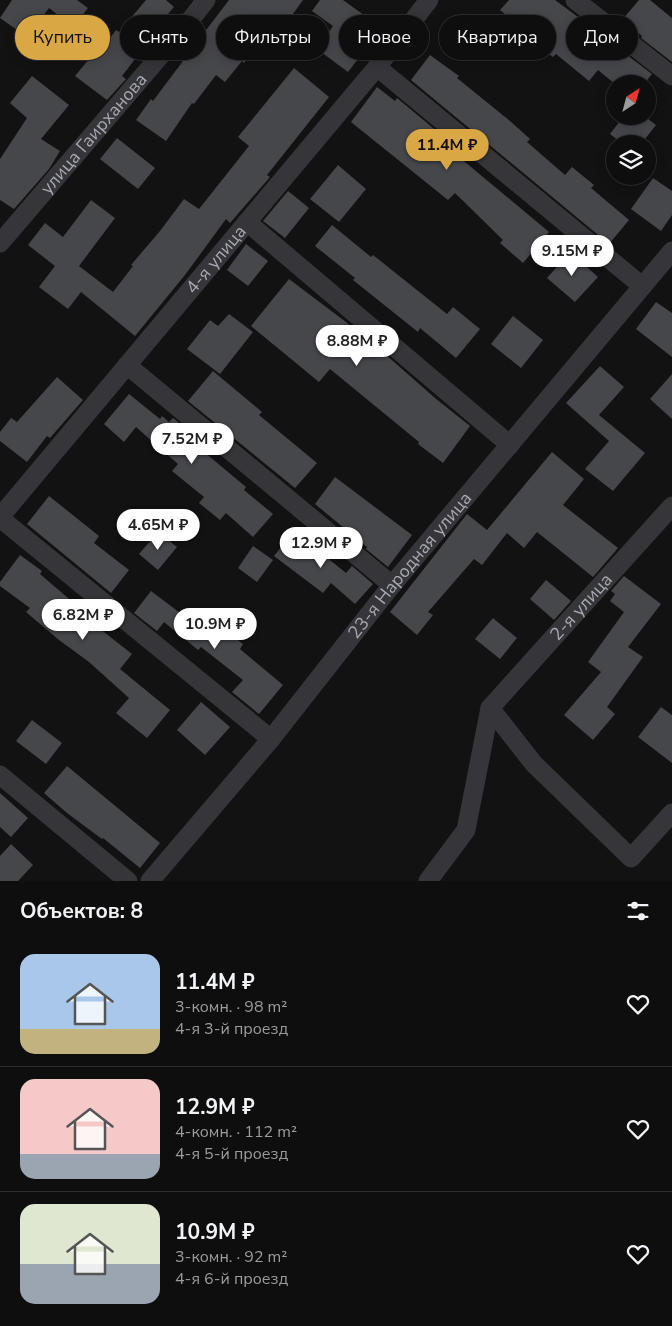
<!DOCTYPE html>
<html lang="ru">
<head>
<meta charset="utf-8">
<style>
  body { margin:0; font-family:"Nunito Sans",sans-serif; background:#1c1c1c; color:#f1f3f6; height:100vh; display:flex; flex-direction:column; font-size:19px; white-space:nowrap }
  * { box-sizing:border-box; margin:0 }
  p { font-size:16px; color:#9b9c9e }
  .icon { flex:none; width:28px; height:28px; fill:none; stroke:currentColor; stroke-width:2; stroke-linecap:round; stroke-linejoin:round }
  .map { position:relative; height:881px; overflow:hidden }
  .panel { display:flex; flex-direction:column; background:#0e0e0e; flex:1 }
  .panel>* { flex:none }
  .hud { position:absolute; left:15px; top:15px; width:642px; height:45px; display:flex; gap:10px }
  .needle { width:32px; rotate:36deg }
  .tools { position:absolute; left:606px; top:75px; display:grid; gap:10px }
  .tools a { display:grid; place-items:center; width:50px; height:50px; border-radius:50%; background:#0e0e0e; box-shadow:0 2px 12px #0003,0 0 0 1px #2e2e2e; font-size:25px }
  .price { position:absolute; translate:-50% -42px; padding:0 11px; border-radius:18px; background:#fff; color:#222; font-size:16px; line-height:32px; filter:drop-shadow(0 1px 2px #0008) }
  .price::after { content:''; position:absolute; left:50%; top:30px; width:15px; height:11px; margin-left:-8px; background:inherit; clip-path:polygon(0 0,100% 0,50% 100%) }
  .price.current { background:#d9a844; color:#111 }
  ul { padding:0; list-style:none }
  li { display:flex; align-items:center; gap:15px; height:125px; padding:0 20px }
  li+li { border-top:1px solid #2e2e2e }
  li span { display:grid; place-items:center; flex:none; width:140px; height:100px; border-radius:15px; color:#555 }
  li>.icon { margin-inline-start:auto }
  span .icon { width:60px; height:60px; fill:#fffc; stroke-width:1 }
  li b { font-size:21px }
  h2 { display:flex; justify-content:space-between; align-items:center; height:60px; padding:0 20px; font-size:21px }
  .pill { padding:0 18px; border-radius:22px; background:#0e0e0e; box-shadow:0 2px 12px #0003,0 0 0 1px #2e2e2e; font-size:18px; line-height:45px }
  .pill.current { background:#d9a844; color:#111 }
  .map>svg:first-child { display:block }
</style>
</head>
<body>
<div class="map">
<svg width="672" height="881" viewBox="0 0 672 881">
  <rect width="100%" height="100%" fill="#121213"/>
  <path fill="#46474b" d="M12 0H77L88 8 73 27 49 8 27 37 0 18Z
    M146 0H166L174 7 139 48 142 50 122 76 126 79 107 100 75 76 94 53 97 55 116 30 119 32Z
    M229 0H303L280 32 272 27 244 63 242 61 225 82 216 75 194 104 192 103 166 141 136 120 151 99 153 101 189 53 184 50 196 35 200 38Z
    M320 0H343L382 28 348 72 317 49 333 26 312 11Z
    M509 0H555L582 20 580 22 625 59 627 55 652 74 644 84H615L598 70 589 81 556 54 553 57 532 41 534 38 500 10Z
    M639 0H650L672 18V62L641 38 642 36 622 20Z
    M430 55 459 76 457 78 510 121 530 139 527 142 565 175 572 167 594 185 591 188 629 220 609 244 411 80Z
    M294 68 329 97 267 175 270 177 230 223 226 219 185 275 135 336 81 292 68 309 39 287 55 266 28 245 45 223 63 237 91 200 115 218 79 266 113 292 133 266 131 265 160 231 184 199 199 209 249 146 238 137Z
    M32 76 69 105 41 139 60 151 49 169 14 209 0 200V159L27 118 10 103Z
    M377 87 395 101 397 98 439 133 435 137 549 232 523 263 500 243 503 240 455 193 448 200 351 122Z
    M624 116H644L656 125 641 144H623L610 134Z
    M117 138 155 168 138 189 100 159Z
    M338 165 366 189 339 222 310 199Z
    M653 178 672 191V215L661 231 631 209Z
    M288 191 309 208 285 238 263 221Z
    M332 225 371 257 373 255 447 314 453 307 480 329 456 358 420 328 418 332 353 280 355 278 315 246Z
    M246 244 268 261 248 286 227 270Z
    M570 252 598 277 575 302 547 278Z
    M289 279 346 322 375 350 377 347 435 398 470 426 443 463 418 444 419 442 330 369 319 382 251 326Z
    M656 302 672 313V357L636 329Z
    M229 314 253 332 220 374 187 349 210 320 218 326Z
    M513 316 543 340 521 368 491 344Z
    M600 366 624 387 599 415 645 453 613 491 585 469 609 441 566 403Z
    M213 371 262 412 259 415 317 463 295 488 188 401Z
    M672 374V419L650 399Z
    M57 377 83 400 50 438 47 436 27 462 0 441V432L11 418 17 422Z
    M129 394 160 419 162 416 169 422 173 418 195 436 191 441 246 487 244 490 273 514 253 537 226 513 220 520 199 503 204 497 172 471 178 464 136 427 124 442 104 424Z
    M552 452 584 479 563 505 618 548 593 577 537 532 524 548 507 533 482 565 474 559 428 612 433 615 417 635 390 612 467 514 487 530Z
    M335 477 412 535 388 567 366 549 367 547 315 504Z
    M49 496 99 536 94 543 129 570 111 593 27 524Z
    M294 531 346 573 352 566 373 584 355 604 331 583 323 593 274 556Z
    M158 532 177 547 158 570 139 554Z
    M253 546 273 560 257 582 238 568Z
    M20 555 42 571 40 574 75 604 72 607 132 654 120 669 170 710 147 738 116 713 129 698 89 662 59 640 26 612 30 608 0 586V582Z
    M624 576 661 604 628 647 643 657 607 707 615 714 593 740 564 715 601 672 588 662 624 612 610 601 615 594 611 591Z
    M546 580 571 601 554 620 530 599Z
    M151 591 192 622 197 616 218 633 223 628 243 644 240 649 283 685 259 714 232 692 243 680 201 647 198 650 164 622 157 631 134 613Z
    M493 618 517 638 500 659 475 639Z
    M201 702 230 727 205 755 177 730Z
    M661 707 672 715V763L638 737Z
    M32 720 62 743 46 764 16 741Z
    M67 766 160 843 140 868 103 838 102 839 67 813 44 793Z
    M0 793 28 818 11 837 0 827Z
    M11 844 33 865 18 881H0V856Z"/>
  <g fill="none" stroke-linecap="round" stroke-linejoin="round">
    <g stroke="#36363a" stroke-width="19">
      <path d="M575 0 672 76"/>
      <path d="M377 67 642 286"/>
      <path d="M247 222 510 445"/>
      <path id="s1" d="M0 243 184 28 206 0"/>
      <path d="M127 365 392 585"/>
      <path id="s2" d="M0 517 377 67 429 0"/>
      <path d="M0 518 271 739"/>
      <path d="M490 708 534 764 631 858 672 813"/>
      <path d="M0 775 128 881"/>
      <path id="s3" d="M150 881 271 739 392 585 672 251"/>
      <path id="s4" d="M428 881 466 830 490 708 672 506"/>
    </g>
  </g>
  <g text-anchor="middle" stroke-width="5" stroke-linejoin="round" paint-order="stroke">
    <g font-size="18" fill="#a5a9b2" stroke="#0d0d0e">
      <text dy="6" stroke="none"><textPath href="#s1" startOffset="144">улица Гаирханова</textPath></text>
      <text dy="6" stroke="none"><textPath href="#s2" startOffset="336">4-я улица</textPath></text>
      <text dy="6" stroke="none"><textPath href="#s3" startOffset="409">23-я Народная улица</textPath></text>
      <text dy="6" stroke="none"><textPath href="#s4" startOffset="324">2-я улица</textPath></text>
    </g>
  </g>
</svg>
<div class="tools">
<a><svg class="needle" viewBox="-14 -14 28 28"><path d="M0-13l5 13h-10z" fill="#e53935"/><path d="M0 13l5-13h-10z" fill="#9b9c9e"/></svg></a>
<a><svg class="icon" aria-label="layers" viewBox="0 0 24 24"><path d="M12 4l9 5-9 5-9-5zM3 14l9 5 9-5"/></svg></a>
</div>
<b class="price current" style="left:447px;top:171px">11.4M ₽</b>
<b class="price" style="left:572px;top:277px">9.15M ₽</b>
<b class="price" style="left:357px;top:367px">8.88M ₽</b>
<b class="price" style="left:192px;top:465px">7.52M ₽</b>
<b class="price" style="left:158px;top:551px">4.65M ₽</b>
<b class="price" style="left:321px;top:569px">12.9M ₽</b>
<b class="price" style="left:83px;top:641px">6.82M ₽</b>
<b class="price" style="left:215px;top:650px">10.9M ₽</b>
<div class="hud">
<a class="pill current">Купить</a>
<a class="pill">Снять</a>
<a class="pill">Фильтры</a>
<a class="pill">Новое</a>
<a class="pill">Квартира</a>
<a class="pill">Дом</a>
</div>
</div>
<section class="panel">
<h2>Объектов: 8<svg class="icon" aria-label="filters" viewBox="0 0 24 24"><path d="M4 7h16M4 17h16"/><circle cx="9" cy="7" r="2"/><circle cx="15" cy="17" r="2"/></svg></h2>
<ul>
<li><span style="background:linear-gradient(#a9c7e8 75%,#c2b280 0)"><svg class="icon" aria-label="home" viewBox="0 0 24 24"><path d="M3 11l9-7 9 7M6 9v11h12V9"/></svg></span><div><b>11.4M ₽</b><p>3-комн. · 98 m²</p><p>4-я 3-й проезд</p></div><svg class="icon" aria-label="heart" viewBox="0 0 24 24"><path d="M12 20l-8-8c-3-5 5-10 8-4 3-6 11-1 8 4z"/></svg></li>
<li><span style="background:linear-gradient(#f6c9c9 75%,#9aa5b1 0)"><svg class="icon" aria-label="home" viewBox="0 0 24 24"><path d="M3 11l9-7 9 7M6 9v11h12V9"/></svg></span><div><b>12.9M ₽</b><p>4-комн. · 112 m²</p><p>4-я 5-й проезд</p></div><svg class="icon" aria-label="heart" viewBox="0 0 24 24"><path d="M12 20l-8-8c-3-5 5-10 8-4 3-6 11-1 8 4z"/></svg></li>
<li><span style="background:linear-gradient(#dfe7d0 60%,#9aa5b1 0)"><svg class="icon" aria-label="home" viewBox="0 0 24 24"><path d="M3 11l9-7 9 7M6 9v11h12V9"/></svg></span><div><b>10.9M ₽</b><p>3-комн. · 92 m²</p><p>4-я 6-й проезд</p></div><svg class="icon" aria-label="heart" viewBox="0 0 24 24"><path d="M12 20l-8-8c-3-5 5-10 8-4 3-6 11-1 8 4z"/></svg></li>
</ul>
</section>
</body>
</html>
